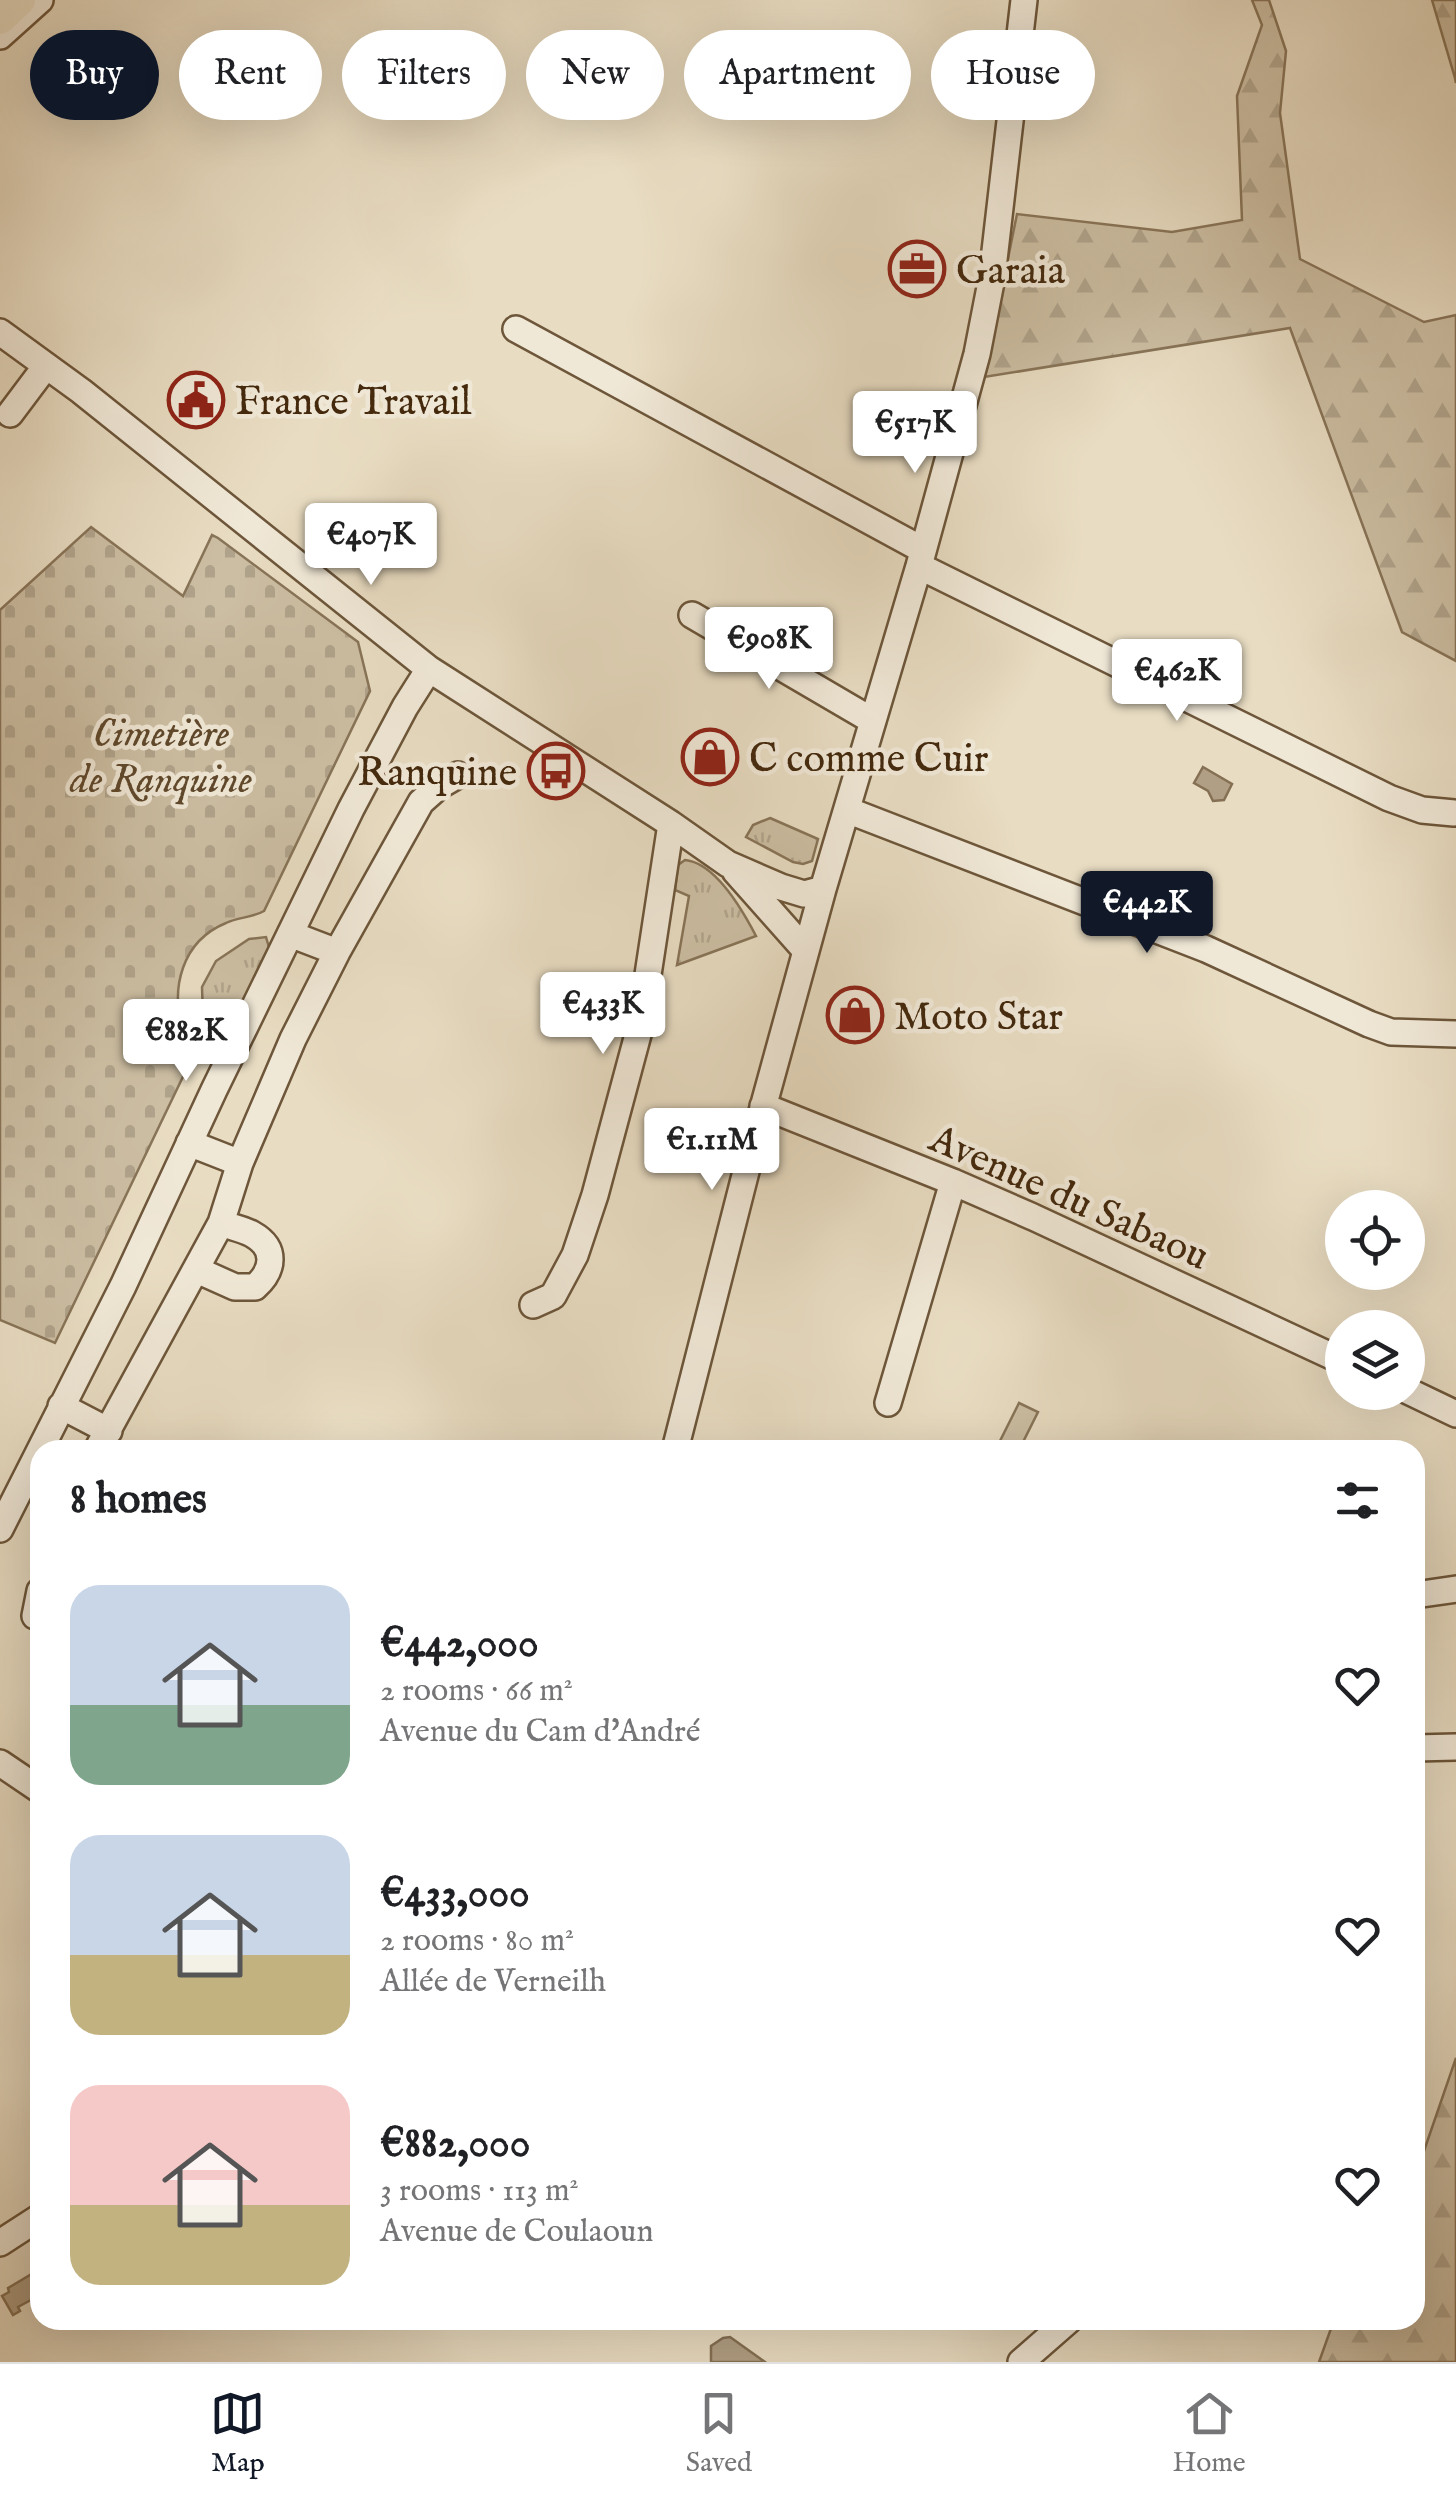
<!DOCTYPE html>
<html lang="en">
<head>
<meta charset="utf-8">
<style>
  body { margin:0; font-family:"IM FELL English",serif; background:#f6f6f6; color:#202124; height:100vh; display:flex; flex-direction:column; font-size:38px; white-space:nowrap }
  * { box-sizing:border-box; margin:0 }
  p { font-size:32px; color:#757577 }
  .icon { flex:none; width:55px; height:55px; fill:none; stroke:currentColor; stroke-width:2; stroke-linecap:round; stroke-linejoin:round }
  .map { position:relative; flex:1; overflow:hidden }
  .details { position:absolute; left:30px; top:1440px; width:1395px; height:890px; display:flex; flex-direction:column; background:#fff; border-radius:30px; box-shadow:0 10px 40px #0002 }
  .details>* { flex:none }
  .hud { position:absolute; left:30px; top:30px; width:1398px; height:90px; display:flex; gap:20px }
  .tools { position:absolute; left:1325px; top:1190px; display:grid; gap:20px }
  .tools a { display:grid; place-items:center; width:100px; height:100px; border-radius:50%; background:#fff; box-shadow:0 10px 40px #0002; font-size:50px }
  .price { position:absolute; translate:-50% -85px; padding:0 22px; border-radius:10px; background:#fff; color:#222; font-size:32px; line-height:65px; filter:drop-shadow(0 2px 5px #0008) }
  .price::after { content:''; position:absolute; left:50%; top:60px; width:30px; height:22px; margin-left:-15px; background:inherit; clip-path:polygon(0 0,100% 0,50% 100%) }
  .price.active { background:#111827; color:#fff }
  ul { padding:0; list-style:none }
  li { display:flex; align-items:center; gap:30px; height:250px; padding:0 40px }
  li span { display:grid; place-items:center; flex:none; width:280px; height:200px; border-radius:30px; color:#555 }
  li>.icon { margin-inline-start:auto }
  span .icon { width:120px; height:120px; fill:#fffc; stroke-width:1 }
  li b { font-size:42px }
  h2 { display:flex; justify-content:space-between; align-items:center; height:120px; padding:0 40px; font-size:42px }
  .pill { padding:0 35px; border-radius:45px; background:#fff; box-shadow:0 10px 40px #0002; font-size:35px; line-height:90px }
  .pill.active { background:#111827; color:#fff }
  .menu { display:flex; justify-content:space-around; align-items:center; height:140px; border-top:2px solid #e0e0e0; background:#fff; font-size:28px; color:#757577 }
  .menu a { display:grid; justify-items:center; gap:5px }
  .menu .active { color:#111827 }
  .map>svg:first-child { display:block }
</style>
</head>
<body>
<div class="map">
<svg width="1456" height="2362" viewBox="0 0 1456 2362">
  <defs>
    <pattern id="grass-tufts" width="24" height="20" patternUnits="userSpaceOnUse" patternTransform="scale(2.5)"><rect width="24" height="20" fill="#ccbea3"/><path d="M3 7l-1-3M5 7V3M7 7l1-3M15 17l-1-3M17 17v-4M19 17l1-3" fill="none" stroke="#b0a38b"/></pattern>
    <pattern id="forest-firs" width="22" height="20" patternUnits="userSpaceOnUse" patternTransform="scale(2.5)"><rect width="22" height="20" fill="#ccbea3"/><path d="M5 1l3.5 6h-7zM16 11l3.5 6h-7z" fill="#b0a38b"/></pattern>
    <pattern id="cemetery-stones" width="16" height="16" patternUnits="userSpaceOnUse" patternTransform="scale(2.5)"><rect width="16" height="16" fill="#ccbea3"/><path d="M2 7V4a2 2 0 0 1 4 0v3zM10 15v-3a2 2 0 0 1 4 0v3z" fill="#b0a38b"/></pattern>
  </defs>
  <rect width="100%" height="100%" fill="#e8dcc2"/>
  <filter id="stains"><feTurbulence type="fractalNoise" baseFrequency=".002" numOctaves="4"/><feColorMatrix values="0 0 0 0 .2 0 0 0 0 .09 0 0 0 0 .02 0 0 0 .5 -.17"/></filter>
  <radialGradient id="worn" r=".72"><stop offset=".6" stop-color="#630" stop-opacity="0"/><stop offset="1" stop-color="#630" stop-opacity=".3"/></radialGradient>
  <path fill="url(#grass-tufts)" stroke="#887458" stroke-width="2.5" d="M770 818 818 839 812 861 803 864 793 862 746 837 753 825Z
    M685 860C716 863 743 911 756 936L677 965 689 896 675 890 678 865Z
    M266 937 270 951 230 1034H220L203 1017 202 987 216 961 249 939Z"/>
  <path fill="url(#forest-firs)" stroke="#887458" stroke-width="2.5" d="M1252 0H1269L1286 51 1280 113 1300 259 1424 322 1456 315V661L1402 632 1290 328 984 377 1017 214 1172 232 1242 220 1237 96 1262 25Z
    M1432 0H1456V83L1455 78Z
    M1456 2058V2362H1319L1334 2320H1415V2177Z"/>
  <path fill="url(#cemetery-stones)" stroke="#887458" stroke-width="2.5" d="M91 527 183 596 212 535 218 538 358 642 370 691 264 911C252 918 238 917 226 923 182 941 170 988 183 1030 186 1038 190 1044 193 1052L190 1062 55 1343 0 1320V610Z"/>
  <path fill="#ccbea3" stroke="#887458" stroke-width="2.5" d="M1019 1403 1038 1412 1019 1450H1008L998 1445Z"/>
  <path fill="#b09f84" stroke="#857054" stroke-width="2.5" d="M1203 767 1232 784 1224 800 1213 801 1208 791 1194 783Z
    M35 2272 40 2282V2295L18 2307 20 2311 13 2315 2 2296 9 2292 8 2288Z
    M730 2337 765 2362H711V2346L723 2338Z"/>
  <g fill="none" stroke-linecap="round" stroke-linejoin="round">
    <g stroke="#6d563a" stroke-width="30">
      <path id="minor" d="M0 36 40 0
        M516 329 923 550
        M0 332 81 391 429 669 671 824 728 864 781 887 804 894 823 889
        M10 414 46 366
        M919 566 1389 798 1422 810 1454 813
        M692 615 873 721
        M847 810 1206 949 1369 1024 1391 1032 1456 1034
        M735 871 806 951
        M290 934 337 952
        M763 1106 953 1182 1033 1217 1342 1361
        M189 1143 240 1163
        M197 1270 235 1287H255C274 1270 277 1248 252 1234 243 1229 231 1227 221 1223
        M533 1305 553 1296 575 1255 595 1195 640 1027 671 824
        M1408 1391 1456 1414
        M888 1403 953 1182
        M61 1406 109 1431
        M97 1450 221 1223 240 1163 293 1039 337 952 421 802 439 786 458 775
        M675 1450 753 1144 823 889 919 566 977 354 992 277 1024 0
        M0 1529 123 1286 214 1090 351 809 405 707 429 669
        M1415 1595 1456 1589
        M35 1616 40 1591
        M1415 1748 1456 1747
        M0 1763 40 1790
        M0 2243 40 2217
        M1021 2362 1069 2320"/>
    </g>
    <g stroke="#44290d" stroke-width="38">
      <path id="major" d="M0 18 19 0"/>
    </g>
    <use href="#minor" stroke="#f0e8d7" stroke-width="25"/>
    <use href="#major" stroke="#e8dcc2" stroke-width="32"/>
  </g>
  <defs>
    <g id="office-ring" transform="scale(2.875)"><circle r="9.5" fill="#f0e8d7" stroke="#8f2418" stroke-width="1.5"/><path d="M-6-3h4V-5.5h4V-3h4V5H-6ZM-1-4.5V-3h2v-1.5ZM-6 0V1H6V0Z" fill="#8f2418"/></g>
    <g id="civic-ring" transform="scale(2.875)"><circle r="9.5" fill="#f0e8d7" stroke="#8f2418" stroke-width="1.5"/><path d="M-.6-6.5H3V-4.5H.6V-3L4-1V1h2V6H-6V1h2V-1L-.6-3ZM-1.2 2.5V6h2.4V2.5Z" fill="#8f2418"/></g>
    <g id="shop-ring" transform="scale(2.875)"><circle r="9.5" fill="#f0e8d7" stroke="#8f2418" stroke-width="1.5"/><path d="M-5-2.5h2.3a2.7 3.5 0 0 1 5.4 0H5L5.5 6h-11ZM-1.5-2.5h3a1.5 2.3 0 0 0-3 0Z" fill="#8f2418"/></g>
    <g id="bus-ring" transform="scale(2.875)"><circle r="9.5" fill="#f0e8d7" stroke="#8f2418" stroke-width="1.5"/><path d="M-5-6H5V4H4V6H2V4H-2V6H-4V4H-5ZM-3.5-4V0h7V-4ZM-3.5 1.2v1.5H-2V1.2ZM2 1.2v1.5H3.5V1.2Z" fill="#8f2418"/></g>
  </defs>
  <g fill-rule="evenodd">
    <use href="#office-ring" x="917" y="269"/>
    <use href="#civic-ring" x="196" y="400"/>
    <use href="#shop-ring" x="710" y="757"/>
    <use href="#bus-ring" x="556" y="771"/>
    <use href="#shop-ring" x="855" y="1015"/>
  </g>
  <g text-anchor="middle" stroke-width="9" stroke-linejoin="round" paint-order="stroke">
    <g font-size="40" fill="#44290d" stroke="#f0e8d7" text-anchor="start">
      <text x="956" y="283">Garaia</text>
      <text x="235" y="414">France Travail</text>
      <text x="749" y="771">C comme Cuir</text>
      <text x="517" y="785" text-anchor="end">Ranquine</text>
      <text x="894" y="1029">Moto Star</text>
    </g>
    <g font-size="40" font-style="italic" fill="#5f472b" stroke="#f0e8d7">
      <text x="161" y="746">Cimetière<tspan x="161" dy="46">de Ranquine</tspan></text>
    </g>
    <g font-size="40" fill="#44290d" stroke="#f0e8d7">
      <text transform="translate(1070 1196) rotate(24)" y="14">Avenue du Sabaou</text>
    </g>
  </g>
  <rect width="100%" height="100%" filter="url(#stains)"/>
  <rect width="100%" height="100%" fill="url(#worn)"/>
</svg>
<div class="tools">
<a><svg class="icon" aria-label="locate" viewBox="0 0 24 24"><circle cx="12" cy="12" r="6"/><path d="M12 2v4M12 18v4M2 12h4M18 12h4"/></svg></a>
<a><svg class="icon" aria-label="layers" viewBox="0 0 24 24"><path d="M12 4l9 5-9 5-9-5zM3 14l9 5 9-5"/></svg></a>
</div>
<b class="price" style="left:915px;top:476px">€517K</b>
<b class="price" style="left:371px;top:588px">€407K</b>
<b class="price" style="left:769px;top:692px">€908K</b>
<b class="price" style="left:1177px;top:724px">€462K</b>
<b class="price active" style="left:1147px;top:956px">€442K</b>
<b class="price" style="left:603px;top:1057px">€433K</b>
<b class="price" style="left:186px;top:1084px">€882K</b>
<b class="price" style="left:712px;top:1193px">€1.11M</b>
<div class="hud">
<a class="pill active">Buy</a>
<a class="pill">Rent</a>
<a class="pill">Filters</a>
<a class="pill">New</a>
<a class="pill">Apartment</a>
<a class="pill">House</a>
</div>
<section class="details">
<h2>8 homes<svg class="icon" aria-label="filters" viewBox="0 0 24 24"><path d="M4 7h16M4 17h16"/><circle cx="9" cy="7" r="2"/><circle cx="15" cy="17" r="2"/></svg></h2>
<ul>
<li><span style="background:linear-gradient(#c9d6e8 60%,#7fa58c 0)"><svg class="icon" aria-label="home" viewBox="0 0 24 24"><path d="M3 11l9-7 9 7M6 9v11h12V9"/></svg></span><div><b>€442,000</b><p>2 rooms · 66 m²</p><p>Avenue du Cam d'André</p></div><svg class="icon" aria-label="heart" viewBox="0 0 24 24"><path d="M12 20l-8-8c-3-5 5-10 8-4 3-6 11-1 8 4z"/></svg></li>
<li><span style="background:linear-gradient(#c9d6e8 60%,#c2b280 0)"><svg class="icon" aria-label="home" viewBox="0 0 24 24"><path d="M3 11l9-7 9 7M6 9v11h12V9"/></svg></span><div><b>€433,000</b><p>2 rooms · 80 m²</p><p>Allée de Verneilh</p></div><svg class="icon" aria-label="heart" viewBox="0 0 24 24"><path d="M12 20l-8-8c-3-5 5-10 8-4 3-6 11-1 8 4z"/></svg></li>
<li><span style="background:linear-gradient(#f6c9c9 60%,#c2b280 0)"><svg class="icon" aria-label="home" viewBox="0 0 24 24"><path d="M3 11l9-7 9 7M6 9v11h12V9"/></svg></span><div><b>€882,000</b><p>3 rooms · 113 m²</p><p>Avenue de Coulaoun</p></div><svg class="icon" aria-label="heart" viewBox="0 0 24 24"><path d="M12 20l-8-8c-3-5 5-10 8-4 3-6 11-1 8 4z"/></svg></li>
</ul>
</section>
</div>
<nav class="menu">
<a class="active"><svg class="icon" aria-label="map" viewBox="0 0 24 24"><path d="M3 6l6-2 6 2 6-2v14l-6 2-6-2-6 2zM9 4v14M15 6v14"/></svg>Map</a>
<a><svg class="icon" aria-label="saved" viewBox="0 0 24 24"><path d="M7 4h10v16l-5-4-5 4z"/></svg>Saved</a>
<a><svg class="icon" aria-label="home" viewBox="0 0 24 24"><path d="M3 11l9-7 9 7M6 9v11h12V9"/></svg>Home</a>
</nav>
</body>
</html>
